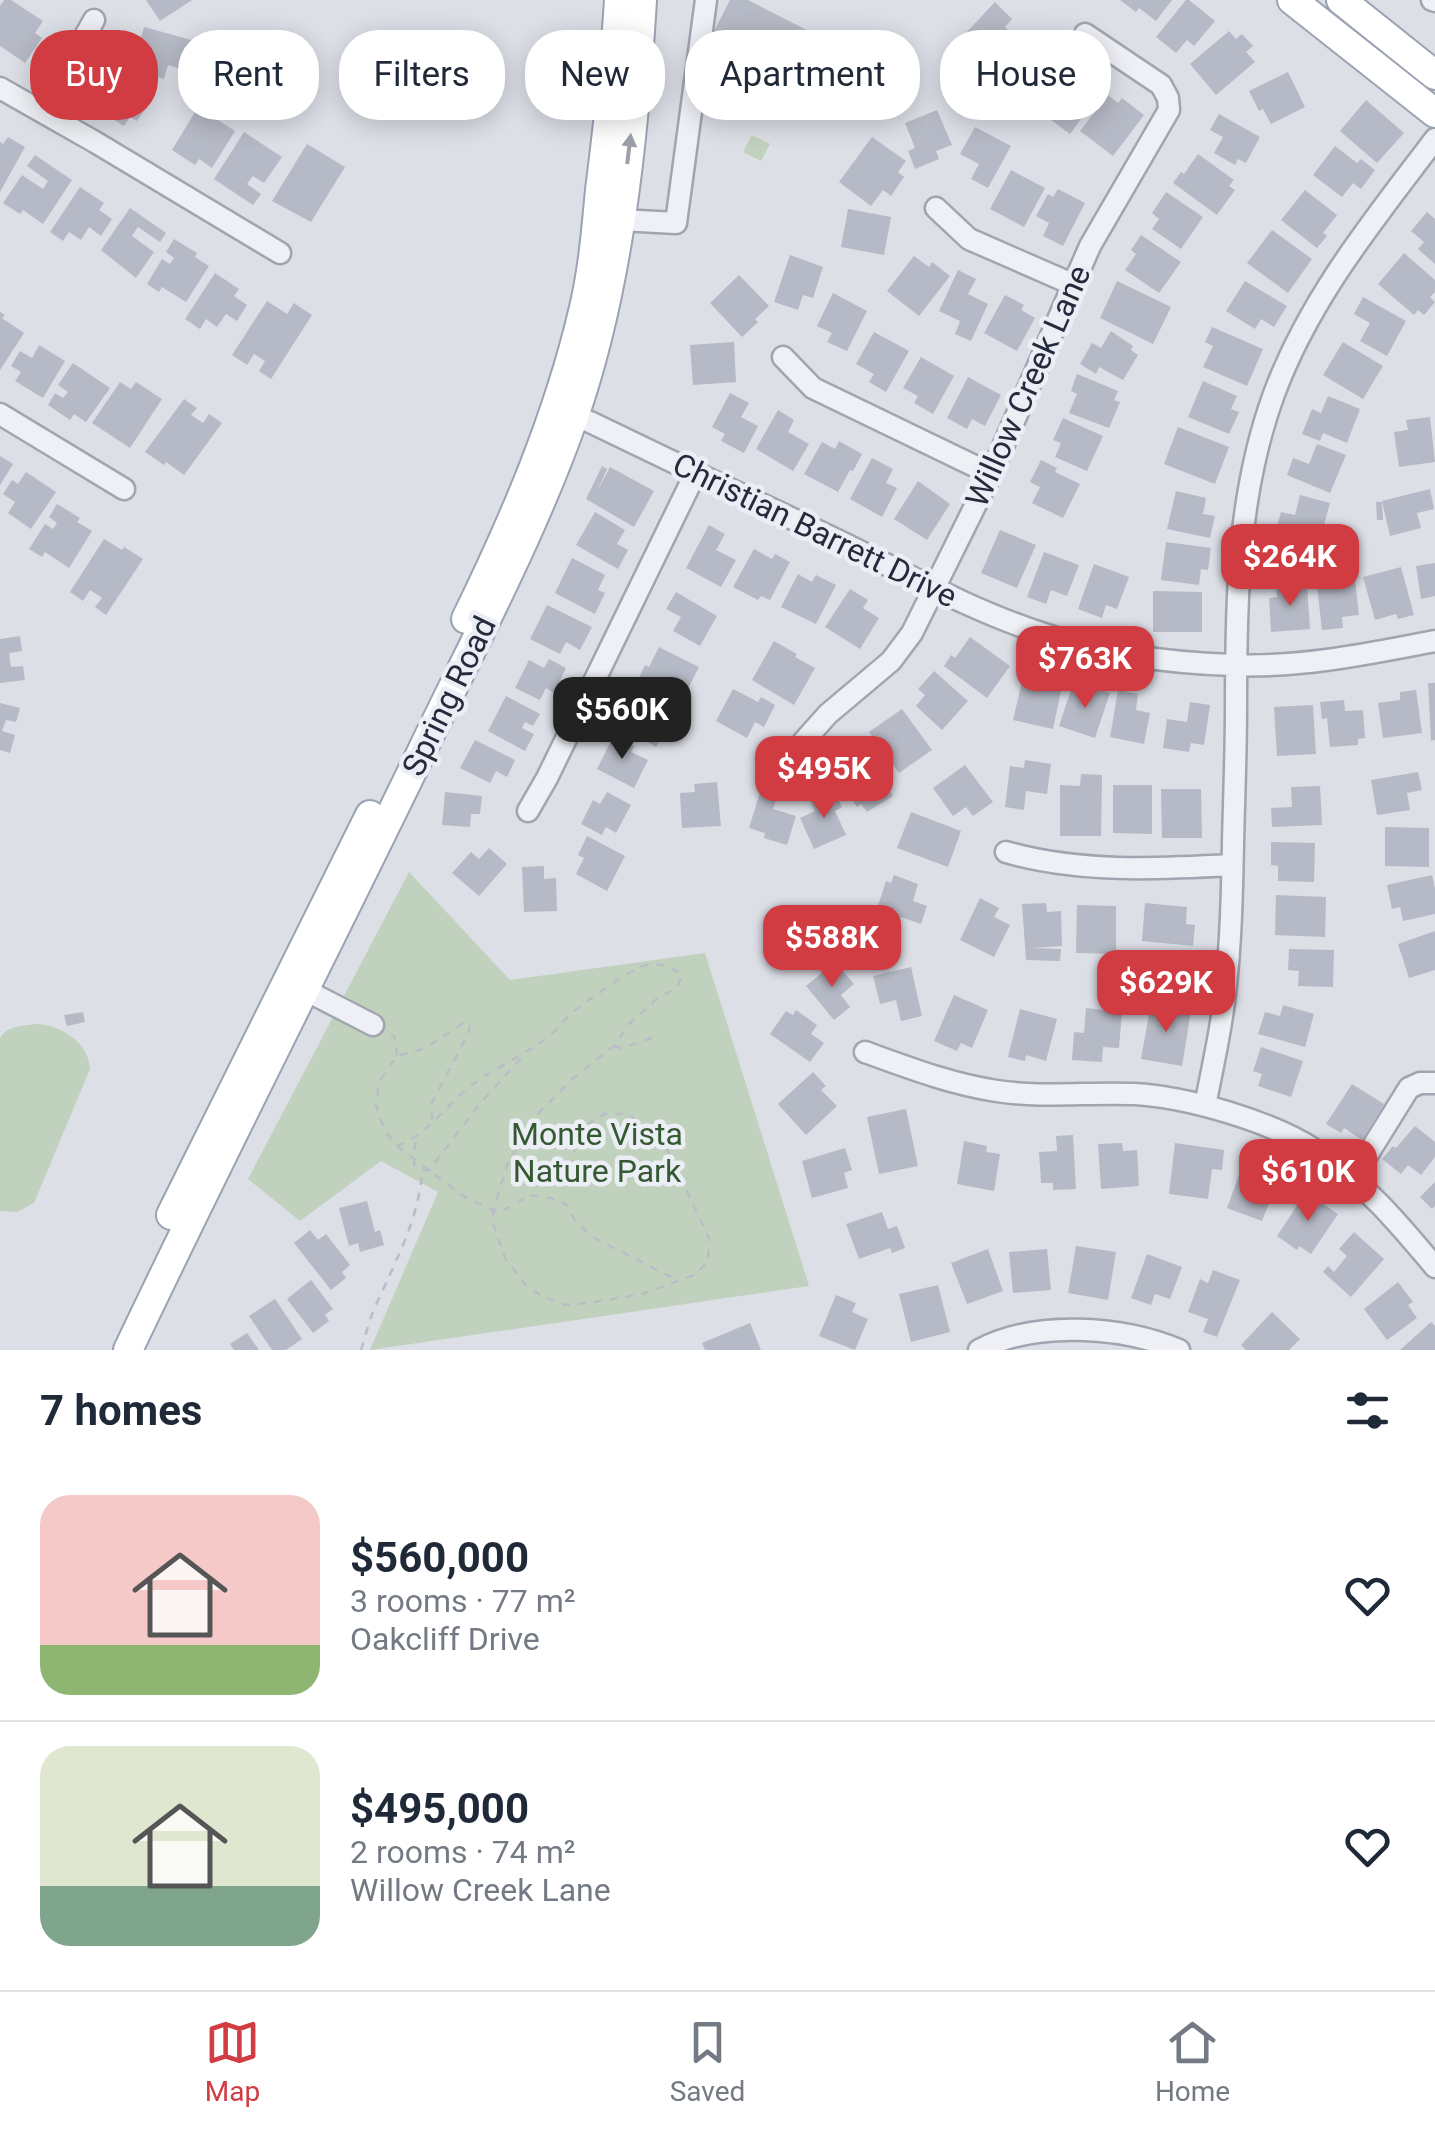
<!DOCTYPE html>
<html lang="en">
<head>
<meta charset="utf-8">
<style>
  body { margin:0; font-family:Roboto,sans-serif; background:#f2f2f3; color:#1f2937; height:100vh; display:flex; flex-direction:column; font-size:38px; white-space:nowrap }
  * { box-sizing:border-box; margin:0 }
  p { font-size:32px; color:#747a83 }
  .icon { flex:none; width:55px; height:55px; fill:none; stroke:currentColor; stroke-width:2; stroke-linecap:round; stroke-linejoin:round }
  .map { position:relative; height:1350px; overflow:hidden }
  .panel { display:flex; flex-direction:column; background:#fff; flex:1 }
  .panel>* { flex:none }
  .top-card { position:absolute; left:30px; top:30px; width:1375px; height:90px; display:flex; gap:20px }
  .price { position:absolute; translate:-50% -85px; padding:0 22px; border-radius:20px; background:#d13b42; color:#fff; font-size:32px; line-height:65px; filter:drop-shadow(0 2px 5px #0008) }
  .price::after { content:''; position:absolute; left:50%; top:60px; width:30px; height:22px; margin-left:-15px; background:inherit; clip-path:polygon(0 0,100% 0,50% 100%) }
  .price.selected { background:#222; color:#fff }
  ul { padding:0; list-style:none }
  li { display:flex; align-items:center; gap:30px; height:250px; padding:0 40px }
  li+li { border-top:2px solid #e0e1e3 }
  li span { display:grid; place-items:center; flex:none; width:280px; height:200px; border-radius:30px; color:#555 }
  li>.icon { margin-inline-start:auto }
  span .icon { width:120px; height:120px; fill:#fffc; stroke-width:1 }
  li b { font-size:42px }
  h2 { display:flex; justify-content:space-between; align-items:center; height:120px; padding:0 40px; font-size:42px }
  .chip { padding:0 35px; border-radius:40px; background:#fff; box-shadow:0 5px 25px #0003; font-size:35px; line-height:90px }
  .chip.selected { background:#d13b42; color:#fff }
  .tab-bar { display:flex; justify-content:space-around; align-items:center; height:140px; border-top:2px solid #e0e1e3; background:#fff; font-size:28px; color:#747a83 }
  .tab-bar a { display:grid; justify-items:center; gap:5px }
  .tab-bar .selected { color:#d13b42 }
  .map>svg:first-child { display:block }
</style>
</head>
<body>
<div class="map">
<svg width="1435" height="1350" viewBox="0 0 1435 1350">
  <rect width="100%" height="100%" fill="#dcdfe6"/>
  <path fill="#c0d1bd" d="M779 85 797 92 804 106 798 117 787 119 773 112 768 103 773 89Z
    M752 135 770 144 761 161 743 152Z
    M409 872 510 980 705 953 809 1286 370 1350 438 1192 381 1161 300 1221 248 1179Z
    M35 1024C59 1024 89 1042 90 1069L34 1203 17 1212 0 1211V1038C6 1026 23 1026 35 1024Z"/>
  <path fill="#b6bac6" d="M4 0H11L43 21 35 33 42 38 25 63 0 46V6Z
    M146 0H192L160 21Z
    M730 0H748L830 42 804 92 708 43Z
    M1120 0H1172L1156 21 1139 8 1136 12Z
    M1186 0H1189L1215 21 1194 46 1187 40 1176 53 1156 37Z
    M995 2 1012 19 1005 27 1017 39 987 71 962 48 970 40 964 35Z
    M144 27 199 42 194 59 185 56 181 69 168 65 164 79 146 74 148 65 135 60Z
    M1229 31 1236 39 1242 34 1253 46 1246 52 1255 62 1216 95 1190 64Z
    M1025 45 1042 57 1032 70 1047 82 1027 109 1005 93 1011 85 1001 77Z
    M120 72 155 95 137 121 130 117 124 126 89 104 102 83 109 88Z
    M1288 72 1305 107 1271 124 1263 109 1259 111 1249 91Z
    M1082 86 1097 97 1070 134 1039 111 1056 87 1073 99Z
    M1108 95 1118 103 1122 98 1144 115 1113 156 1080 131Z
    M1366 100 1404 133 1377 163 1340 131Z
    M198 107 235 131 212 168 199 159 195 165 172 150Z
    M937 110 952 145 936 151 939 159 915 169 908 151 915 148 905 123Z
    M1219 114 1260 137 1246 163 1238 159 1235 165 1214 153 1223 137 1210 130Z
    M975 127 1011 146 988 188 971 179 979 164 960 154Z
    M244 132 282 157 264 183 253 176 247 184 261 194 253 205 214 179Z
    M8 137 25 147 0 192V142L3 144Z
    M872 137 906 161 898 172 904 177 891 196 883 190 871 206 839 182Z
    M307 144 345 167 311 222 272 201Z
    M1335 146 1357 163 1361 159 1375 170 1361 189 1353 183 1342 197 1313 175Z
    M1198 154 1234 180 1229 186 1235 190 1217 215 1173 183 1181 172 1184 174Z
    M35 155 72 180 43 224 23 210 20 214 3 203 22 175 43 189 48 181 27 166Z
    M1011 170 1045 188 1024 227 990 209Z
    M80 187 104 203 99 210 112 219 101 236 89 227 81 240 69 232 63 241 50 232Z
    M1058 189 1085 203 1063 246 1043 236 1049 223 1036 216 1048 194 1053 197Z
    M1305 190 1337 215 1323 233 1327 236 1317 248 1281 220Z
    M1166 192 1203 217 1181 249 1152 229 1159 219 1152 213Z
    M130 208 166 233 160 242 138 227 132 236 154 252 136 278 101 250Z
    M848 209 891 217 884 255 841 247Z
    M1427 212 1435 219V264L1418 249 1424 242 1411 231Z
    M1272 230 1312 259 1288 293 1247 263Z
    M1141 235 1181 262 1159 293 1125 270 1136 254 1131 250Z
    M174 239 197 253 195 257 209 266 186 302 162 287 159 292 147 284 162 259 170 264 174 258 166 252Z
    M1404 253 1435 280V292L1430 297 1435 302 1424 315 1418 310 1414 315 1378 284Z
    M790 255 823 267 813 298 803 295 798 310 774 302Z
    M914 256 929 267 932 262 950 276 919 316 887 291Z
    M958 270 976 279 968 294 988 304 971 341 955 334 960 321 939 311Z
    M215 273 239 289 234 296 247 305 237 321 226 314 217 327 206 319 200 329 185 319Z
    M739 275 769 306 755 319 758 322 742 337 710 303Z
    M1117 281 1171 307 1153 344 1100 318Z
    M1245 281 1287 306 1274 327 1261 319 1255 329 1226 311Z
    M833 293 867 311 847 351 827 342 832 333 817 326Z
    M1005 295 1024 305 1021 310 1035 318 1017 351 984 333Z
    M1363 297 1406 321 1387 356 1360 341 1370 323 1354 314Z
    M267 301 287 314 294 303 312 315 271 379 259 371 265 361 254 354 247 365 232 355Z
    M0 312 5 315 2 318 24 333 0 370Z
    M1212 327 1263 349 1247 386 1203 367 1213 346 1205 342Z
    M1111 331 1133 346 1131 350 1138 355 1123 380 1099 367 1096 374 1080 364 1092 343 1101 348Z
    M874 332 909 351 886 392 869 382 874 374 856 364Z
    M734 342 736 382 693 385 690 345Z
    M1343 342 1383 366 1363 399 1323 375Z
    M39 345 65 361 43 398 15 381 21 372 11 366 20 351 32 358Z
    M921 357 954 376 933 414 914 403 918 396 903 388Z
    M73 363 110 388 86 422 74 414 70 420 48 405 55 393 63 398 68 392 58 385Z
    M1077 374 1118 391 1114 400 1120 402 1109 428 1069 413 1077 394 1071 391Z
    M968 377 1001 395 985 426 972 419 967 429 947 418Z
    M1203 381 1237 396 1231 409 1239 412 1229 434 1188 417Z
    M120 382 131 389 136 382 162 399 130 448 92 423Z
    M730 393 749 403 741 417 758 426 744 453 721 441 725 434 712 427Z
    M1328 396 1360 409 1347 443 1323 433 1320 441 1302 434 1312 409 1321 413Z
    M184 399 197 408 191 415 203 423 209 414 222 423 184 475 166 462 164 465 145 452Z
    M778 410 794 420 788 432 809 444 793 471 756 449Z
    M1430 417 1435 462 1399 467 1394 432 1408 430 1406 420Z
    M1063 418 1103 436 1087 471 1055 457 1061 443 1053 440Z
    M1178 427 1229 447 1215 484 1164 464Z
    M839 441 862 454 853 471 850 470 838 492 804 474 822 442 835 449Z
    M1317 444 1346 455 1330 493 1287 475 1293 458 1309 464Z
    M0 456 13 464 0 485Z
    M872 458 893 469 886 483 897 488 882 517 850 499Z
    M1041 460 1057 468 1055 472 1080 484 1063 518 1032 503 1040 487 1030 482Z
    M602 466 607 469 597 492 610 467 654 491 634 527 586 499Z
    M26 472 56 492 31 529 8 513 15 502 3 494 12 480 18 484Z
    M918 481 950 504 927 540 894 519Z
    M1430 489 1434 509 1417 513 1421 528 1390 536 1382 501Z
    M1176 491 1206 498 1203 514 1215 516 1210 538 1167 529Z
    M1300 495 1330 503 1320 539 1277 527 1281 512 1295 515Z
    M1376 502H1382L1383 520H1377Z
    M57 504 80 518 77 522 92 531 69 568 45 552 42 557 29 549 45 524 53 529 57 523 49 517Z
    M595 512 625 530 617 544 628 550 618 569 576 545Z
    M709 525 725 534 716 550 736 560 721 587 686 568Z
    M1000 530 1036 545 1017 588 981 573Z
    M104 539 122 550 124 547 143 559 106 615 95 607 102 598 90 590 83 601 70 592Z
    M1166 542 1211 548 1208 570 1201 569 1199 585 1161 580Z
    M754 549 772 559 775 554 790 562 770 600 761 596 758 600 733 587Z
    M1044 552 1079 565 1067 596 1051 590 1046 604 1027 597Z
    M572 558 605 575 598 590 605 593 595 614 555 593Z
    M1435 563V596L1421 599 1416 566Z
    M1094 564 1129 577 1117 609 1106 605 1102 618 1078 609Z
    M1401 567 1414 615 1398 619 1396 614 1375 620 1363 577Z
    M798 574 812 582 816 575 836 585 816 624 781 607Z
    M1355 581 1359 615 1342 617 1343 628 1322 630 1317 586Z
    M1307 585 1310 629 1271 632 1269 598 1277 597 1276 587Z
    M850 589 868 600 863 608 879 618 860 649 825 627Z
    M1153 591 1202 592V632H1153Z
    M676 592 717 616 700 646 673 631 681 617 666 609Z
    M547 605 592 627 580 650 566 642 560 654 530 639Z
    M20 636 22 651 9 653 11 667 23 666 25 680 0 683V639Z
    M970 637 1010 666 987 698 944 666 951 655 955 658Z
    M774 641 797 654 795 657 815 668 794 705 752 680Z
    M659 647 699 667 681 702 638 680 645 665 649 667Z
    M549 659 566 668 554 693 546 688 540 700 515 688 529 660 544 668Z
    M934 671 968 701 942 730 916 706 925 695 918 689Z
    M1024 673 1063 682 1053 729 1013 720Z
    M1428 683H1435V740L1431 741Z
    M1072 687 1092 693 1094 688 1110 693 1095 738 1059 726Z
    M733 689 758 702 761 697 775 705 764 727 755 722 747 738 716 721Z
    M1118 690 1138 694 1136 710 1150 713 1144 744 1110 737Z
    M1416 690 1422 733 1383 738 1378 703 1400 700V692Z
    M506 696 540 714 533 726 525 722 522 728 534 734 525 751 488 731Z
    M1344 700 1345 711 1363 710 1365 738 1358 739V745L1330 747 1327 718 1322 719 1320 702Z
    M644 702 673 720 656 747 618 724 628 709 636 714Z
    M1190 702 1210 705 1204 745 1191 743 1189 752 1163 748 1167 719 1187 722Z
    M0 703 20 708 16 722 6 720 2 731 15 735 10 753 0 750Z
    M1313 705 1316 754 1277 756 1274 707Z
    M902 709 932 750 899 773 869 732Z
    M614 735 634 746 631 752 648 760 634 788 597 769Z
    M475 740 515 760 507 777 496 771 490 783 460 768Z
    M868 756 893 796 867 812 861 804 857 807 845 788 857 781 848 768Z
    M1025 760 1051 764 1047 794 1026 791 1024 810 1005 807 1010 766 1024 768Z
    M965 765 993 802 973 816 966 807 953 816 933 788Z
    M1418 772 1422 790 1407 793 1410 810 1377 815 1371 780Z
    M1081 774 1102 775 1101 836H1060V785L1080 786Z
    M717 782 721 826 682 828 680 793 695 792 694 784Z
    M1113 785H1152V834L1113 833Z
    M1320 786 1322 825 1272 827 1271 808 1292 807 1291 787Z
    M761 789 778 794 773 809 796 816 787 845 764 838 765 833 749 828Z
    M1161 789H1201L1202 838H1162Z
    M834 790 842 807 835 811 846 835 814 849 800 818 815 811 810 801Z
    M445 792 482 796 480 814H471L470 827 442 825Z
    M607 792 631 805 616 833 606 827 602 835 581 824 593 800 600 804Z
    M911 812 961 831 948 867 897 848Z
    M1385 827 1429 828V867L1385 866Z
    M587 836 625 856 607 891 576 874 584 858 578 855Z
    M1271 842 1315 843 1314 882 1278 881V866L1271 865Z
    M489 848 507 864 479 896 452 873 471 852 479 859Z
    M544 866V879L556 878 557 911 524 912 522 867Z
    M894 875 918 884 913 901 927 906 921 924 877 909 886 881 891 883Z
    M1432 875 1435 889V914L1403 921 1400 907 1392 909 1387 885Z
    M1276 895 1326 897 1325 937 1275 935Z
    M980 898 999 908 994 917 1010 925 994 957 960 940Z
    M1046 903 1047 912 1061 911 1062 946 1032 948 1061 949 1060 961 1026 960 1022 904Z
    M1145 903 1187 907 1186 924 1195 925 1193 946 1142 941Z
    M1077 905 1116 906V954L1076 953Z
    M1435 931V970L1409 978 1398 944Z
    M1289 949 1334 950 1333 987 1298 986 1299 971 1288 970Z
    M1182 953 1199 955 1197 979 1187 978 1185 996 1152 993 1155 955 1181 958Z
    M835 962 854 984 841 995 850 1007 834 1020 806 986Z
    M911 967 922 1016 901 1021 896 1000 880 1004 873 976Z
    M954 995 988 1010 972 1048 961 1043 957 1051 934 1041Z
    M1151 1003 1191 1011 1182 1066 1141 1059Z
    M1283 1005 1314 1014 1305 1047 1258 1034 1265 1012 1280 1016Z
    M1086 1008 1122 1012 1119 1048 1103 1047 1102 1062 1072 1060 1074 1032 1084 1033Z
    M1020 1009 1057 1019 1046 1061 1026 1055 1025 1061 1008 1057Z
    M796 1010 817 1025 811 1034 824 1043 810 1062 770 1034 786 1011 793 1015Z
    M83 1012 85 1022 67 1026 64 1015Z
    M1261 1047 1303 1061 1291 1097 1258 1086 1262 1074 1253 1071Z
    M813 1072 826 1086 821 1090 837 1106 806 1135 778 1104Z
    M1352 1084 1384 1104 1362 1140 1344 1128 1341 1133 1326 1124Z
    M906 1109 918 1166 879 1174 867 1117Z
    M1415 1126 1435 1142V1157L1421 1175 1408 1165 1401 1174 1382 1159 1393 1146 1396 1148Z
    M1073 1135 1076 1189 1053 1190V1183H1041L1039 1152 1057 1151 1056 1136Z
    M964 1141 987 1146 986 1152 1000 1154 994 1191 957 1184Z
    M1122 1143 1123 1151 1137 1150 1139 1186 1101 1189 1098 1144Z
    M1175 1143 1224 1150 1222 1170 1212 1169 1208 1199 1169 1194Z
    M845 1148 852 1170 844 1173 848 1188 812 1198 802 1161Z
    M1243 1164 1263 1171 1259 1182 1275 1188 1262 1221 1227 1208Z
    M1435 1182V1206L1432 1209 1420 1197Z
    M1306 1192 1338 1214 1311 1254 1299 1246 1297 1250 1277 1236Z
    M367 1201 375 1232 380 1230 384 1245 360 1252 358 1243 349 1246 339 1208Z
    M882 1212 888 1229 897 1226 905 1248 892 1253 890 1248 859 1259 846 1224Z
    M310 1230 318 1240 326 1234 350 1265 342 1272 346 1278 331 1290 294 1243Z
    M1354 1232 1384 1259 1351 1297 1323 1272 1328 1266 1334 1272 1347 1256 1339 1249Z
    M1076 1246 1116 1252 1108 1300 1068 1293Z
    M988 1249 1003 1291 967 1304 951 1263Z
    M1047 1249 1051 1290 1013 1293 1009 1252Z
    M1147 1254 1182 1267 1170 1299 1155 1294 1151 1305 1131 1298Z
    M1213 1270 1240 1280 1217 1337 1203 1332 1208 1319 1188 1312 1200 1279 1208 1283Z
    M311 1280 333 1309 325 1315 329 1321 313 1333 287 1299Z
    M1398 1282 1413 1302 1408 1305 1417 1318 1387 1340 1364 1309Z
    M938 1285 950 1332 911 1342 899 1294Z
    M836 1295 856 1303 852 1312 868 1319 855 1350 819 1336Z
    M275 1299 302 1339 286 1350H272L249 1316Z
    M1272 1312 1300 1339 1289 1350H1246L1241 1345Z
    M1431 1322 1435 1326V1350H1400Z
    M750 1323 761 1350H705L702 1343Z
    M247 1333 259 1350H234L230 1344Z"/>
  <g fill="none" stroke-linecap="round" stroke-linejoin="round">
    <g stroke="#a1a5b0" stroke-width="25">
      <path id="minor" d="M1432 0 1435 1
        M0 88 95 142 280 253
        M43 111 94 20
        M936 208 969 239 1072 284
        M620 220 676 223 706 0
        M783 357 813 388 991 474
        M561 411 590 422C672 462 755 501 837 540 905 573 972 611 1044 634 1104 654 1170 663 1232 665 1300 668 1368 654 1435 641
        M0 414 124 489
        M803 742 828 714 891 661 912 633 991 474 1090 246 1169 110 1168 98 1161 85 1085 34
        M528 811 547 778 696 472
        M1006 852C1079 873 1157 869 1232 865
        M305 990 373 1025
        M865 1052C909 1068 951 1084 997 1091 1043 1098 1088 1092 1134 1094 1188 1097 1270 1121 1315 1150 1363 1181 1399 1224 1435 1267
        M1205 1106C1212 1069 1221 1032 1225 994 1231 944 1232 894 1233 843 1234 798 1236 753 1236 707 1236 601 1237 495 1274 394 1310 297 1374 220 1435 139
        M1353 1178 1409 1088 1420 1083H1435
        M979 1350C1035 1320 1122 1326 1179 1350"/>
    </g>
    <g stroke="#9ba2b2" stroke-width="32">
      <path id="major" d="M1292 0 1435 113
        M1341 0 1435 75
        M466 619C514 521 558 418 583 312 593 272 596 231 600 190 608 127 615 64 619 0
        M171 1215 370 815
        M128 1350C223 1150 324 953 421 753 474 642 533 533 574 416 619 287 634 136 642 0"/>
    </g>
    <path stroke="#babdc5" stroke-width="2.5" stroke-dasharray="8 8" stroke-linecap="butt" d="M391 1034 394 1036 397 1055
      M614 1046 622 1048 654 1037
      M432 1120V1103L469 1032 470 1024 463 1023 426 1048 397 1056 379 1082 376 1105 385 1131 397 1146 463 1196 499 1213 530 1195 551 1198 567 1205 577 1224 596 1239 677 1280
      M415 1142 414 1164 422 1170H429L482 1101 523 1056
      M397 1146C427 1136 444 1107 468 1088 495 1067 526 1055 553 1033 558 1028 563 1021 569 1016 579 1006 634 967 646 965 661 962 670 967 682 975L677 988 659 997 628 1025 614 1046 573 1078 536 1116 507 1165 493 1211 494 1226 505 1258 527 1287 546 1298 565 1305 588 1303 642 1294 697 1274 708 1260 709 1238 660 1135 627 1114H604L586 1125 576 1135 572 1169
      M361 1350C365 1338 368 1324 373 1312 392 1267 419 1222 422 1171"/>
    <use href="#minor" stroke="#eef0f5" stroke-width="20"/>
    <use href="#major" stroke="#fff" stroke-width="28"/>
  </g>
  <defs><path id="oneway-solid" d="M-6-.8H1V-3.2L6.5 0L1 3.2V.8H-6Z" transform="scale(2.5)"/></defs>
  <use fill="#9da0a8" href="#oneway-solid" transform="translate(629 149) rotate(-83)"/>
  <g text-anchor="middle" stroke-width="9" stroke-linejoin="round" paint-order="stroke">
    <g font-size="32" fill="#252b3d" stroke="#ebeef4">
      <text transform="translate(1028 386) rotate(-66)" y="11">Willow Creek Lane</text>
      <text transform="translate(815 530) rotate(26)" y="11">Christian Barrett Drive</text>
      <text transform="translate(449 696) rotate(-64)" y="11">Spring Road</text>
    </g>
    <g font-size="32" fill="#355932" stroke="#ebeef4">
      <text x="597" y="1145">Monte Vista<tspan x="597" dy="37">Nature Park</tspan></text>
    </g>
  </g>
</svg>
<b class="price" style="left:1290px;top:609px">$264K</b>
<b class="price" style="left:1085px;top:711px">$763K</b>
<b class="price selected" style="left:622px;top:762px">$560K</b>
<b class="price" style="left:824px;top:821px">$495K</b>
<b class="price" style="left:832px;top:990px">$588K</b>
<b class="price" style="left:1166px;top:1035px">$629K</b>
<b class="price" style="left:1308px;top:1224px">$610K</b>
<div class="top-card">
<a class="chip selected">Buy</a>
<a class="chip">Rent</a>
<a class="chip">Filters</a>
<a class="chip">New</a>
<a class="chip">Apartment</a>
<a class="chip">House</a>
</div>
</div>
<section class="panel">
<h2>7 homes<svg class="icon" aria-label="filters" viewBox="0 0 24 24"><path d="M4 7h16M4 17h16"/><circle cx="9" cy="7" r="2"/><circle cx="15" cy="17" r="2"/></svg></h2>
<ul>
<li><span style="background:linear-gradient(#f6c9c9 75%,#8fb573 0)"><svg class="icon" aria-label="home" viewBox="0 0 24 24"><path d="M3 11l9-7 9 7M6 9v11h12V9"/></svg></span><div><b>$560,000</b><p>3 rooms · 77 m²</p><p>Oakcliff Drive</p></div><svg class="icon" aria-label="heart" viewBox="0 0 24 24"><path d="M12 20l-8-8c-3-5 5-10 8-4 3-6 11-1 8 4z"/></svg></li>
<li><span style="background:linear-gradient(#dfe7d0 70%,#7fa58c 0)"><svg class="icon" aria-label="home" viewBox="0 0 24 24"><path d="M3 11l9-7 9 7M6 9v11h12V9"/></svg></span><div><b>$495,000</b><p>2 rooms · 74 m²</p><p>Willow Creek Lane</p></div><svg class="icon" aria-label="heart" viewBox="0 0 24 24"><path d="M12 20l-8-8c-3-5 5-10 8-4 3-6 11-1 8 4z"/></svg></li>
</ul>
</section>
<nav class="tab-bar">
<a class="selected"><svg class="icon" aria-label="map" viewBox="0 0 24 24"><path d="M3 6l6-2 6 2 6-2v14l-6 2-6-2-6 2zM9 4v14M15 6v14"/></svg>Map</a>
<a><svg class="icon" aria-label="saved" viewBox="0 0 24 24"><path d="M7 4h10v16l-5-4-5 4z"/></svg>Saved</a>
<a><svg class="icon" aria-label="home" viewBox="0 0 24 24"><path d="M3 11l9-7 9 7M6 9v11h12V9"/></svg>Home</a>
</nav>
</body>
</html>
